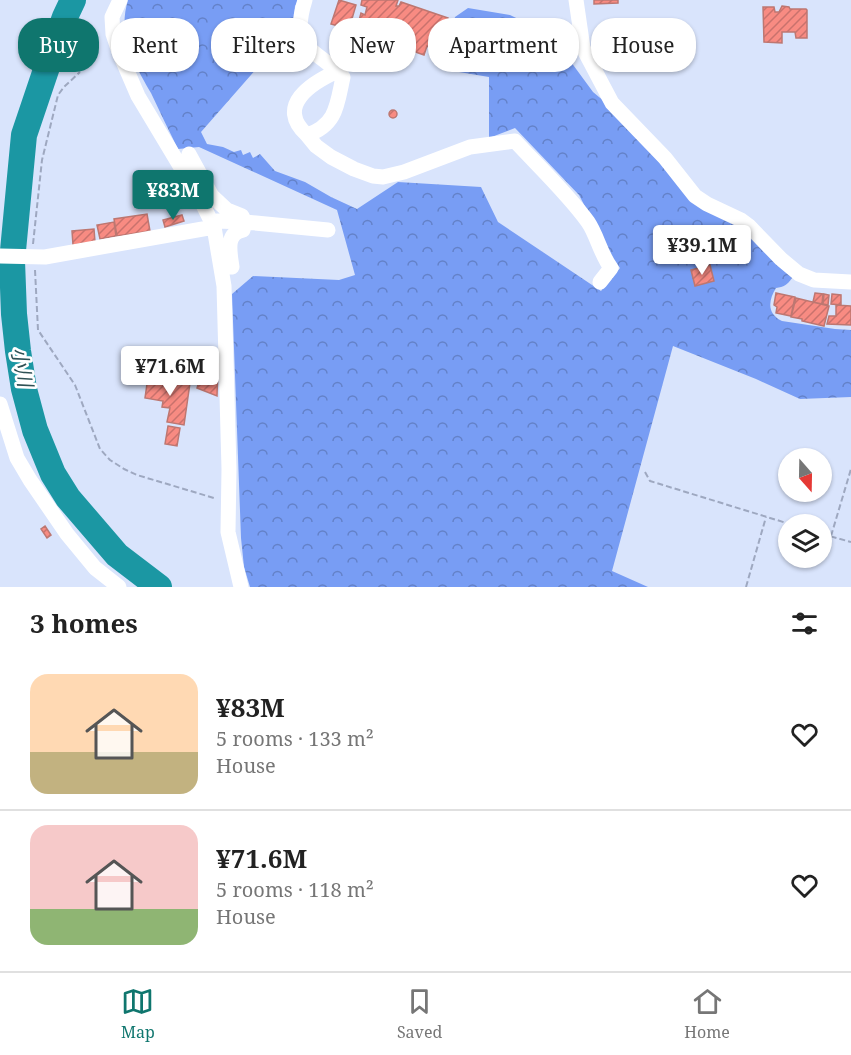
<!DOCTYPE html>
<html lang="en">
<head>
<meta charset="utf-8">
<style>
  body { margin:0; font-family:"Noto Serif","Noto Sans JP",serif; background:#f2f2f2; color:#222; height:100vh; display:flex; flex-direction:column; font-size:22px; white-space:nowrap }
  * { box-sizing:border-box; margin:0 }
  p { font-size:20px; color:#767676 }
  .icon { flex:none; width:33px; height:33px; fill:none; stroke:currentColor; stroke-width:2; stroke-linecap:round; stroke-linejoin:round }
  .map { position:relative; height:587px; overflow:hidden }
  .side { display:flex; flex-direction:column; background:#fff; flex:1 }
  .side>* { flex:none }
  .top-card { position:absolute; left:18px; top:18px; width:816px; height:54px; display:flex; gap:12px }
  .needle { width:39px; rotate:160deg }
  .controls { position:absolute; left:778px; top:448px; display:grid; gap:12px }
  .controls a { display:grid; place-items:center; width:54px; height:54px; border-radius:50%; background:#fff; box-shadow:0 2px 4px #0004; font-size:30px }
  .price { position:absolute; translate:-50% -51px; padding:0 14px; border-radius:6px; background:#fff; color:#222; font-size:20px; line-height:39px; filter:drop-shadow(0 2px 3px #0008) }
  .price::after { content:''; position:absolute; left:50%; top:36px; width:18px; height:14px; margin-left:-9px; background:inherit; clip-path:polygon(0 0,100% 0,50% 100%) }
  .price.current { background:#0f766e; color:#fff }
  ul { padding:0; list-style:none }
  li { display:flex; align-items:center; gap:18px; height:150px; padding:0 30px }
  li+li { border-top:2px solid #e0e0e0 }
  li span { display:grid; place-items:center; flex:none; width:168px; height:120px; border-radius:18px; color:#555 }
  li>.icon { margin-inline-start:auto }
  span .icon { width:72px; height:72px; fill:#fffc; stroke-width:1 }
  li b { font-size:26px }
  h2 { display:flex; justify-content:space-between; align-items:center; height:72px; padding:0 30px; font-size:26px }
  .tag { padding:0 21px; border-radius:24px; background:#fff; box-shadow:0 2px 4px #0004; font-size:21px; line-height:54px }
  .tag.current { background:#0f766e; color:#fff }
  .tabs { display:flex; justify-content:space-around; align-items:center; height:84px; border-top:2px solid #e0e0e0; background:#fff; font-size:16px; color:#767676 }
  .tabs a { display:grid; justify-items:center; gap:3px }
  .tabs .current { color:#0f766e }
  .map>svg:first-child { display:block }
</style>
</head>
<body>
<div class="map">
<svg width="851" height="587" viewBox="0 0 851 587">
  <defs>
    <pattern id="forest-crowns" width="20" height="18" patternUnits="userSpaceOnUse" patternTransform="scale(1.5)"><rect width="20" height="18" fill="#789df4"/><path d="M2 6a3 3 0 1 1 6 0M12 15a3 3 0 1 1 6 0" fill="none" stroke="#6381c8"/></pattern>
    <pattern id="building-hatch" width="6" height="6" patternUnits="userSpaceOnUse" patternTransform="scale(1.5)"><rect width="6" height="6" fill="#f88b82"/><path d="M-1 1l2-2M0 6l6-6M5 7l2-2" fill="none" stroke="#c9726d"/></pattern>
  </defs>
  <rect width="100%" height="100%" fill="#d9e4fc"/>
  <path fill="url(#forest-crowns)" d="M128 0H298L295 6 293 27 201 132 207 144 223 147 234 152 241 150 243 155 250 152 253 158 260 154 275 171 305 182 331 197 357 209 398 182 481 187 498 222 601 291 620 268 601 245 590 216 579 195 515 128 489 138V77L441 69 455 17 468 8 510 15 543 31 571 62 593 92 605 102 695 202 742 225 791 275 792 278C787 285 784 287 776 288 768 301 767 314 782 321L835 329 851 330V397L800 399 756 379 673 346 612 571 648 587H250L244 567 241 538 232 294 253 276 339 280 355 275 337 210 199 147 178 149C169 131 160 112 151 93 134 63 117 36 128 0Z"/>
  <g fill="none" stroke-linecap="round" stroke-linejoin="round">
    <path stroke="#1b97a3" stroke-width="26" d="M73 0 65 17 49 61 24 135 12 261 14 314 18 351 24 389 35 430 53 474 68 498 117 555 159 587"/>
  </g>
  <path fill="url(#building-hatch)" stroke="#bd7771" stroke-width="1.5" d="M339 0 356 5 349 29 331 24Z
    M362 0H398L396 6H399L401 2 448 18 437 50 427 46 424 55 410 50 411 47 402 44 404 39 401 38 405 27 391 23 387 34 358 24 361 13 365 15 367 7 361 5Z
    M594 0H618V3L594 4Z
    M782 6 789 7 790 9H806L807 10V38H796L795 32H782V43L764 42 763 7H774L775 12H779Z
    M389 114a4 4 0 1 1 8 0a4 4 0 1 1-8 0Z
    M147 214 150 231 117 236 114 219Z
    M182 215 184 221 165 227 163 220Z
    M114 222 116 236 100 239 97 225Z
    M94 229 95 242 73 245 72 231Z
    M710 265 714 281 695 286 691 270Z
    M776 293 795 297 791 316 776 313 777 307 774 305Z
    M815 293 823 294 822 304 813 302Z
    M824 294 829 295 828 305 823 304Z
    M832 294 841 295V305L831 304Z
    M796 298 829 306 824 326 802 321V319L791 317Z
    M836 305 851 306V325L827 324 829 316H836Z
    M190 356 192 360 170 370 169 365Z
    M207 364H218L217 396 197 388 200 378 206 379Z
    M148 377 190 383 184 425 167 422 170 408 162 407 163 401 145 398Z
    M168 426 180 428 177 446 165 444Z
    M45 526 51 535 47 538 41 529Z"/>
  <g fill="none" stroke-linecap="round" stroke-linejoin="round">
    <path stroke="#9ea8c0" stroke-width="2" stroke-dasharray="6 3" stroke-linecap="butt" d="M33 244 42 160 58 95 64 87 80 72
      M35 270 38 330 75 385 100 449 110 460 124 469 137 475 214 498
      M645 472 650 481 793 525
      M822 534 851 542
      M831 536 851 469
      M746 587 766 517"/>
    <path stroke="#fff" stroke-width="15" d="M120 0 112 17 113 34 119 52 138 96 201 201 214 227 224 286 229 469 228 532 241 587
      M305 0C289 51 315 47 343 77 337 104 337 125 307 135 275 106 311 83 338 71
      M576 0 583 48 612 103 665 158 695 196 707 204 741 220 749 226 781 259 799 274 814 280 851 282
      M307 135 316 146 331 157 354 169 373 176 383 177 404 172 470 147 515 141C539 167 567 193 588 222 597 235 600 253 611 268L600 282
      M189 154 212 196 227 210 242 216 245 222 243 230C225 233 230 253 232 267
      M212 223 217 221 245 222 328 230
      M0 256 45 257 214 227
      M0 404 17 458 30 480 67 534 95 568 119 587"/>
  </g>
  <g text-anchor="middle" stroke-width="5" stroke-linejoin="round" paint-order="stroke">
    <g font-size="20" font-style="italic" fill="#2f5155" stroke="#fff">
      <text transform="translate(22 367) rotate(79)" y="7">小川</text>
    </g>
  </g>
</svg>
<div class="controls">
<a><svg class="needle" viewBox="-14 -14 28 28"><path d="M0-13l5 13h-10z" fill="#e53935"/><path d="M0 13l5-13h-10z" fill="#767676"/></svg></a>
<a><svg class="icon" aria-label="layers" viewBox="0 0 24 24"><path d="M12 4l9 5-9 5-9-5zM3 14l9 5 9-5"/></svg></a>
</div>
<b class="price current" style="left:173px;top:221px">¥83M</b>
<b class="price" style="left:702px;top:276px">¥39.1M</b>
<b class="price" style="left:170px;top:397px">¥71.6M</b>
<div class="top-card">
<a class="tag current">Buy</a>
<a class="tag">Rent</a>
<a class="tag">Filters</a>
<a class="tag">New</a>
<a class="tag">Apartment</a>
<a class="tag">House</a>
</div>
</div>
<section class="side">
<h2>3 homes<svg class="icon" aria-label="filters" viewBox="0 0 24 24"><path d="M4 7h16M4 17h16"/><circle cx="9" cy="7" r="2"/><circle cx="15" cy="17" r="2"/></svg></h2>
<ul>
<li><span style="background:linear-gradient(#ffd9b3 65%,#c2b280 0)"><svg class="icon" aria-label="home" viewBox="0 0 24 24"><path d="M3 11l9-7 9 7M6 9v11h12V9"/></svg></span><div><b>¥83M</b><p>5 rooms · 133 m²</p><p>House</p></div><svg class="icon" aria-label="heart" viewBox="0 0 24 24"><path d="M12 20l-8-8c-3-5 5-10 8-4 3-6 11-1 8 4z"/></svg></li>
<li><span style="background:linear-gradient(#f6c9c9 70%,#8fb573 0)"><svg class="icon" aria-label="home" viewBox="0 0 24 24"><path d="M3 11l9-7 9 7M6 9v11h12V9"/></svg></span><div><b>¥71.6M</b><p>5 rooms · 118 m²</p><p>House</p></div><svg class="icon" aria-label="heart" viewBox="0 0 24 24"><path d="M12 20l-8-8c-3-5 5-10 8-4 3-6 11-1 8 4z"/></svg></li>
</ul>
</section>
<nav class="tabs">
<a class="current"><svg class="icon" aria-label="map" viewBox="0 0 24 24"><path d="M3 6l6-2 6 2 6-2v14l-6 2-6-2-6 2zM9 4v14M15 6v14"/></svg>Map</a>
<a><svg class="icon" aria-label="saved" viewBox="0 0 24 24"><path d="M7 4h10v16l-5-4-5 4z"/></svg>Saved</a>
<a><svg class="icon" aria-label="home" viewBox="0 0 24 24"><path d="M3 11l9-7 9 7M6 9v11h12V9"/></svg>Home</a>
</nav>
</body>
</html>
